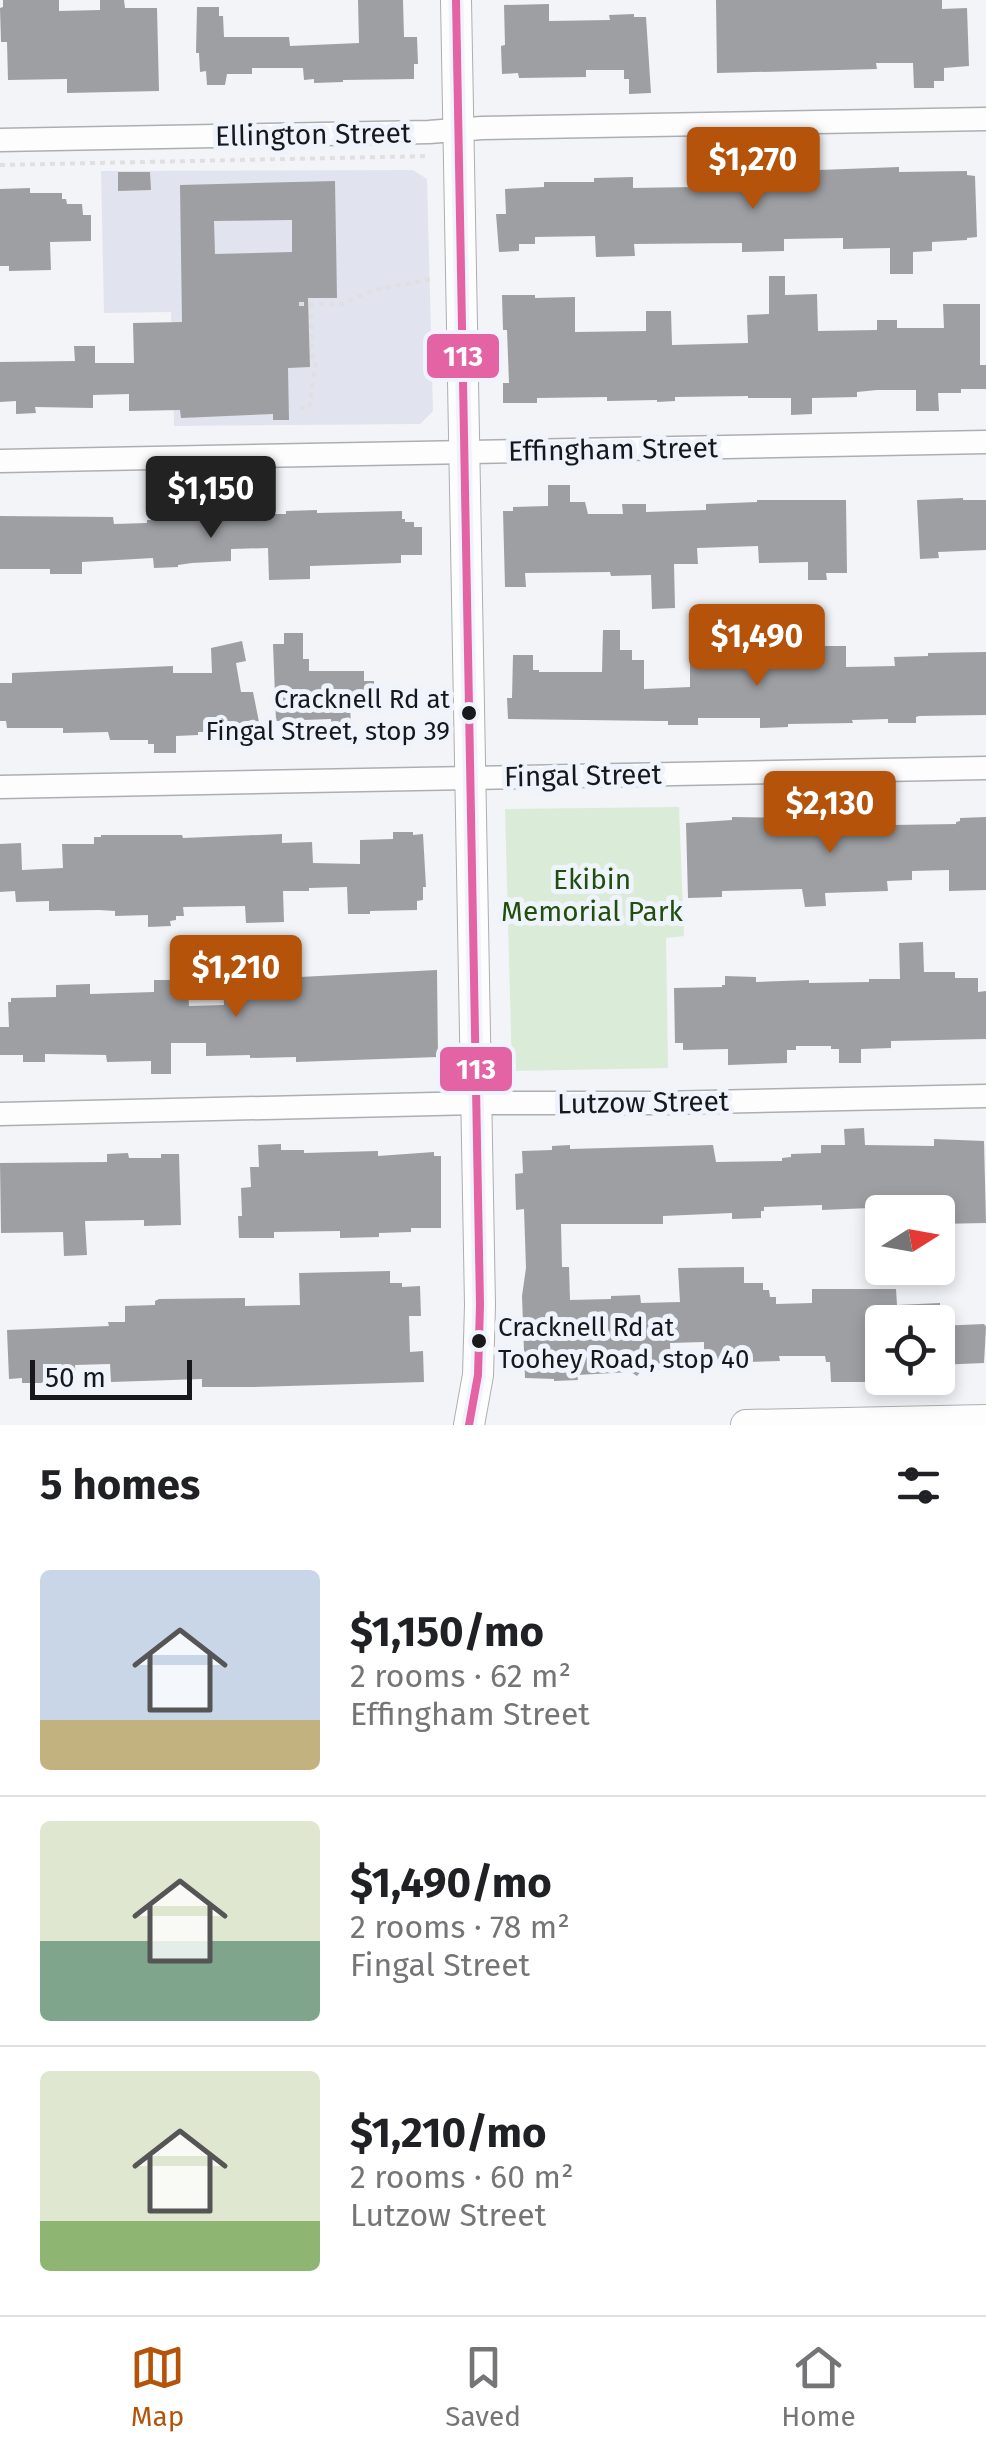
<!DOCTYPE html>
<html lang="en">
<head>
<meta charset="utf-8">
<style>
  body { margin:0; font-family:"Fira Sans",sans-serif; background:#f2f2f2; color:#202124; height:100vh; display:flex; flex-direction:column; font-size:38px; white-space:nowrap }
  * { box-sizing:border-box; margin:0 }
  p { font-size:32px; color:#757577 }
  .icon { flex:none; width:55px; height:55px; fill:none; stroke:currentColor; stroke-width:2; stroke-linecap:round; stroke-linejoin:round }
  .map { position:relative; height:1425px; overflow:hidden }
  .side { display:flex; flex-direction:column; background:#fff; flex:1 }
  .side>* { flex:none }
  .needle { width:65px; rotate:79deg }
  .fabs { position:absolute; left:865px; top:1195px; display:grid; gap:20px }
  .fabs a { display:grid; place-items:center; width:90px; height:90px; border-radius:10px; background:#fff; box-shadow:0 5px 15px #0003; font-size:50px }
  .scale { position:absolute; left:30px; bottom:25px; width:162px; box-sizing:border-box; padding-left:10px; border:5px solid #17181b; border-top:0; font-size:28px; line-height:35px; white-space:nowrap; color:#17181b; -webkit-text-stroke:8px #eff3fb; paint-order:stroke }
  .price { position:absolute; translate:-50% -85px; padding:0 22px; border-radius:10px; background:#b45309; color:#fff; font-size:32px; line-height:65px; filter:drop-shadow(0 2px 5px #0008) }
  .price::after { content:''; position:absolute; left:50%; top:60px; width:30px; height:22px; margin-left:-15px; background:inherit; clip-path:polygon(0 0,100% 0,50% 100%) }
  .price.current { background:#222; color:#fff }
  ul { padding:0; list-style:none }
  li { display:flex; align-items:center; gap:30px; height:250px; padding:0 40px }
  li+li { border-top:2px solid #e0e0e0 }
  li span { display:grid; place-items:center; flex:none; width:280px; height:200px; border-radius:10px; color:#555 }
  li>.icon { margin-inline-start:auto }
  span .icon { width:120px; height:120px; fill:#fffc; stroke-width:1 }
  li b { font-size:42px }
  h2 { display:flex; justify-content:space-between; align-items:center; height:120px; padding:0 40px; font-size:42px }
  .menu { display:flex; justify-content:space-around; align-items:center; height:140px; border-top:2px solid #e0e0e0; background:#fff; font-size:28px; color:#757577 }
  .menu a { display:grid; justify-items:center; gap:5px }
  .menu .current { color:#b45309 }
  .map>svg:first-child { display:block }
</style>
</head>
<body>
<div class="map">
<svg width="986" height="1425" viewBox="0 0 986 1425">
  <rect width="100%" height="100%" fill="#f2f4f8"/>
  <path fill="#e1e4ee" d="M413 170 427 179 433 411 420 424 174 426 171 312 104 313 101 171Z"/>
  <path fill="#daebd8" d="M679 807 684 936 666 938 668 1068 512 1071 505 809Z"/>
  <path fill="#9e9fa3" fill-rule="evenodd" d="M3 0H59V11L100 10V0H124L125 8H157L159 91 67 93V79L8 80 7 42H1L0 8 3 7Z
    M358 0H403L404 37H417L418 64H414V79L343 80V82L314 83V79L304 80 303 68H252V74H227L225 85H207L206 71 200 72 199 53H196L197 7H219V16H223L224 37H289L290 46 359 43Z
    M716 0H942V9L967 8 969 66 944 68V81H934V88H914L913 63H876L877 69 717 73Z
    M549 4V21L610 20 609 15 634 14V17H646L651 93 629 94V79H624V70H586V77L519 78 518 73 502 74 501 46 505 45 504 5Z
    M899 167V172L967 171V175L975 176 977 237 967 238V240L932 242V251L913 252V274H890V248L843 249V238L784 239V251L742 252V243L634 244 635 256 596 257 595 236 535 237V244H519V251L499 252 496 214H506L505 189 544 187V182H594V178L633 177V188L692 187V181H711V190L747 189 746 173 800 170V168H819V170Z
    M118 172H150L151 190 118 191Z
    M335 181 337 298H308L310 367 288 368 289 420H273V414L181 418 180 410 129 411V394L93 395V408L35 407 36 413 16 414V401L0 402V362L75 361 74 346H95V363H134L133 323 182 322 180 185ZM292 220V252L215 254 214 221Z
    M30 188V193H62V199H66L67 204H82L83 215H91V241L50 242 51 270 9 271V266H0V189Z
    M769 276H785V295L817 294 818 331 877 330V320H897V328H944L943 304H980V365H986V389H961V393H938L939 411H916V390H877L857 392V397L812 398V414L791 415V398H748V396L675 397V401L657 402V400L607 401V397L537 398V403H503V383H509L507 330H503L502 295H535V298L575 297V332L646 331V311H671L672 345 748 343 747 315 769 314Z
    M548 485H570V502H585L588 514H623L622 504H646V512L706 510V504L757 502V500H846L847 573H826L827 580H808V562L759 563 758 546 697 548 698 564H674L675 608 652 609 651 575 611 576 610 572 525 573 526 587H505L503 511H513V507L548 506Z
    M963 498V500H986V550L938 552 939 558 920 559 917 500Z
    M317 510V513L402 511V519H405V522H414V527H422V555H401V563L310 566V579L269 580 268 548 231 549V561L192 563 178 565V567L154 568 153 558 82 562V574H50V569H0V516L113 517 114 524 147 523V520L208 518V514H286V511Z
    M603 630H620V650H632V660H644V689L690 687V663H763V652L813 651V646H846V667L895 666 894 657 928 656V653L986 652V715L919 716 916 717V723H888V719L852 720 853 723 788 724V727L760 728V718H698V725H668V721H660L508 719 507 698H512L513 655H533V670H539V672H602Z
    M284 633H303V659H309V671H364V681H374V704L350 705 351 727H332L331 719 276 721 273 644H284Z
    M242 641 246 661 236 663 241 692H253L259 722H255V731L198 732V735L176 736V753H154V744H148V740H110L108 732 63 733V728H7L6 721H0V683H12V673L173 666V673H212L211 648Z
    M732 817 788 818V822L819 820V823L852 822V817H868V819H888L889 823 892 825 956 824V822L960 821V818L986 817V890L949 891V870L912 871V880L887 881 888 891 825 893 826 906 805 907 802 889 722 891V897L688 898 686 823 732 820Z
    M393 832H413V835L423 834 426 887H423V900L417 901V910L370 911V914H348L347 887 309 888V891H283L284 922 246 923 245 906 183 907 184 916H176V920L170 921 171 926 148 927V915L115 916V911L99 910 49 911V901L16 902 15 891 0 892V844L21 843 22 870 63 868 62 844H94V837H101V835H182L183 838 282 834V843L312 842 313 863 360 864V840L393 839Z
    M923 942 924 972H955V978H978V992L986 991V1039L891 1041V1048L861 1049V1063H839V1049H831V1046H796V1050H787V1063L728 1065V1049L683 1050V1043H675L674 988 722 987V985H725V976L756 977V982L809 980V983L869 982V979H900L899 943Z
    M223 964H244V985L280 984V978L437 970 438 1057 296 1062V1057L250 1058V1055L206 1056V1043H171V1074H151V1061L107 1062 106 1055 45 1054V1062H23V1055H0V1027H9L8 1002H11V998L56 997V985L90 984V994L154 992V980H182L183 988H188L189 1006 224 1005Z
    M864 1128 865 1145 934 1146V1139L984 1141 986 1223 938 1224V1212H871V1208L822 1210V1205L764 1207V1211H761V1218L732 1219V1213L663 1216V1224H561L562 1267H569L570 1300 611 1299V1296L640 1295 641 1303 680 1302 678 1268 744 1267V1283H763V1290H769L770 1297H776V1304L812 1303V1289H896L897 1305 940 1303V1322H882V1382H831L830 1362H826L825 1356H779L780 1361 745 1362V1370H725V1366H718L717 1357H704V1342L670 1343 671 1369 642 1370 637 1376 631 1372 577 1375 578 1380 554 1381V1379L525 1378 522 1296 526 1268 524 1209 516 1210 515 1174 523 1173 522 1151 552 1150V1146L570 1145V1149L713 1145 716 1162 782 1161V1158L791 1157V1154L821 1153V1145H845L844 1129Z
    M281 1144V1150H304V1153L378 1151V1156L434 1152V1156H441V1228H411V1232L379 1233V1237L340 1238V1231L274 1232V1238H239L238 1216H242L241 1188 251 1187 250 1167H259L258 1145Z
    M128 1153 129 1158H161V1154H179L181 1225 144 1226V1220L85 1221 87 1255 64 1256 63 1232 1 1233 0 1163 107 1162V1154Z
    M390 1271V1283H402V1287L420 1286 421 1316H409L410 1352 423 1351 424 1382 252 1387H202V1379L111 1382 110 1364 75 1365 76 1379H44V1383H22V1378L9 1379 7 1330 109 1326 108 1322H125V1306L155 1305V1301L159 1299 245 1298V1306L300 1305 299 1273Z
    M984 1324 986 1327 984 1363 938 1365V1326Z"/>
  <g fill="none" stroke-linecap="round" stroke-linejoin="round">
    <g stroke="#adaeb2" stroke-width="25">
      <path id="street" d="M0 140 429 132 482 128 986 119
        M0 461 986 442
        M0 787 986 768
        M0 1114 476 1103H660L986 1096"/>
    </g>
    <g stroke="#adaeb2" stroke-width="32">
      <path id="secondary" d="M456 0 480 1305 478 1375 469 1425
        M746 1425 986 1420"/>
    </g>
    <path stroke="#e0e0e2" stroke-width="4" stroke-dasharray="5 5" stroke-linecap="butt" d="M0 165 430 156
      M299 304H342L374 290 432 279
      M300 408H309L316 362 312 356 311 304"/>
    <use href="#street" stroke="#fdfdfe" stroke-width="22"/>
    <use href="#secondary" stroke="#fdfdfe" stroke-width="30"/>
    <g stroke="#eff3fb" stroke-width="15">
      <path id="bus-1" d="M456 0 480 1305 478 1375 469 1425"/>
    </g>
    <use href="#bus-1" stroke="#e463a4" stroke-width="8"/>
  </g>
  <g fill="#17181b" stroke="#eff3fb" stroke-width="4">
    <circle cx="469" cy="713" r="9"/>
    <circle cx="479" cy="1341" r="9"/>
  </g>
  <g text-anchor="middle" stroke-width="10" stroke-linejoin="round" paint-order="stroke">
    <g font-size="26" fill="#17181b" stroke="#eff3fb" text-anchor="end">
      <text x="450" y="708">Cracknell Rd at<tspan x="450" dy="32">Fingal Street, stop 39</tspan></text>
      <text x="498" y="1336" text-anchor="start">Cracknell Rd at<tspan x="498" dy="32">Toohey Road, stop 40</tspan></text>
    </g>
    <g font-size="28" fill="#17181b" stroke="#eff3fb">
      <text transform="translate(313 134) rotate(-1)" y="10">Ellington Street</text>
      <text transform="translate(613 449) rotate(-1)" y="10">Effingham Street</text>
      <text transform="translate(583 775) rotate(-1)" y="10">Fingal Street</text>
      <text transform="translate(643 1102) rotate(-1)" y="10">Lutzow Street</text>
    </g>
    <g font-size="28" fill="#214d0d" stroke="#eff3fb">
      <text x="592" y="889">Ekibin<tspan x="592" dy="32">Memorial Park</tspan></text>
    </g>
  </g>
  <g stroke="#eff3fb" stroke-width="4">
    <rect x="425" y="332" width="76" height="48" rx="10" fill="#e463a4"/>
    <rect x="438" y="1045" width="76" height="48" rx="10" fill="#e463a4"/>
  </g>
  <g font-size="28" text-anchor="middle" font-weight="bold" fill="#fff">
    <text x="463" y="366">113</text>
    <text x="476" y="1079">113</text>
  </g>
</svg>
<div class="fabs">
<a><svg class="needle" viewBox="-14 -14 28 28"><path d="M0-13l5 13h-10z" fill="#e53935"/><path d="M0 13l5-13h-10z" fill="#757577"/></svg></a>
<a><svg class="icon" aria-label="locate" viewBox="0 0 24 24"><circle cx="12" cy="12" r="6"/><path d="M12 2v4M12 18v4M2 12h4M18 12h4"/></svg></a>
</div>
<div class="scale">50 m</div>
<b class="price" style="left:753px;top:212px">$1,270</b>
<b class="price current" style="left:211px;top:541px">$1,150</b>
<b class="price" style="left:757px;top:689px">$1,490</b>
<b class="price" style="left:830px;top:856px">$2,130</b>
<b class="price" style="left:236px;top:1020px">$1,210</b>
</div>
<section class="side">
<h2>5 homes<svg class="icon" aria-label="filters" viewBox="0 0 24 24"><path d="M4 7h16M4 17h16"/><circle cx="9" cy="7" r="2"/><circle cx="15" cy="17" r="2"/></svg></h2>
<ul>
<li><span style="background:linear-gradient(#c9d6e8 75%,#c2b280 0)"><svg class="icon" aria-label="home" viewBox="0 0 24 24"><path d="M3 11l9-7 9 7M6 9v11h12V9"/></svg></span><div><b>$1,150/mo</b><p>2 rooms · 62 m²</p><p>Effingham Street</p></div></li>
<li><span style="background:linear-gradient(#dfe7d0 60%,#7fa58c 0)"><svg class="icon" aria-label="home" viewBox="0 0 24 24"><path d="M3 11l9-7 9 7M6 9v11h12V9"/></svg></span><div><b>$1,490/mo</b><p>2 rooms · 78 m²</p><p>Fingal Street</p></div></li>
<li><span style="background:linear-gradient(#dfe7d0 75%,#8fb573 0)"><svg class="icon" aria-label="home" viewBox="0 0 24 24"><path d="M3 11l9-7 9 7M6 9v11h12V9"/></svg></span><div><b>$1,210/mo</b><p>2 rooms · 60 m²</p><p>Lutzow Street</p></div></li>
</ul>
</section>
<nav class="menu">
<a class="current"><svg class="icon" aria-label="map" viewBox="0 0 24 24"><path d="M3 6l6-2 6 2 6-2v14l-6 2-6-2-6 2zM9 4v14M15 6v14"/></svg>Map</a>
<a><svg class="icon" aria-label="saved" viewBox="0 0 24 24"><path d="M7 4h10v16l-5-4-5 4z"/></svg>Saved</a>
<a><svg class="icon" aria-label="home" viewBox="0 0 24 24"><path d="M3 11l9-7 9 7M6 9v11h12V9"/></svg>Home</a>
</nav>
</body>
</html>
